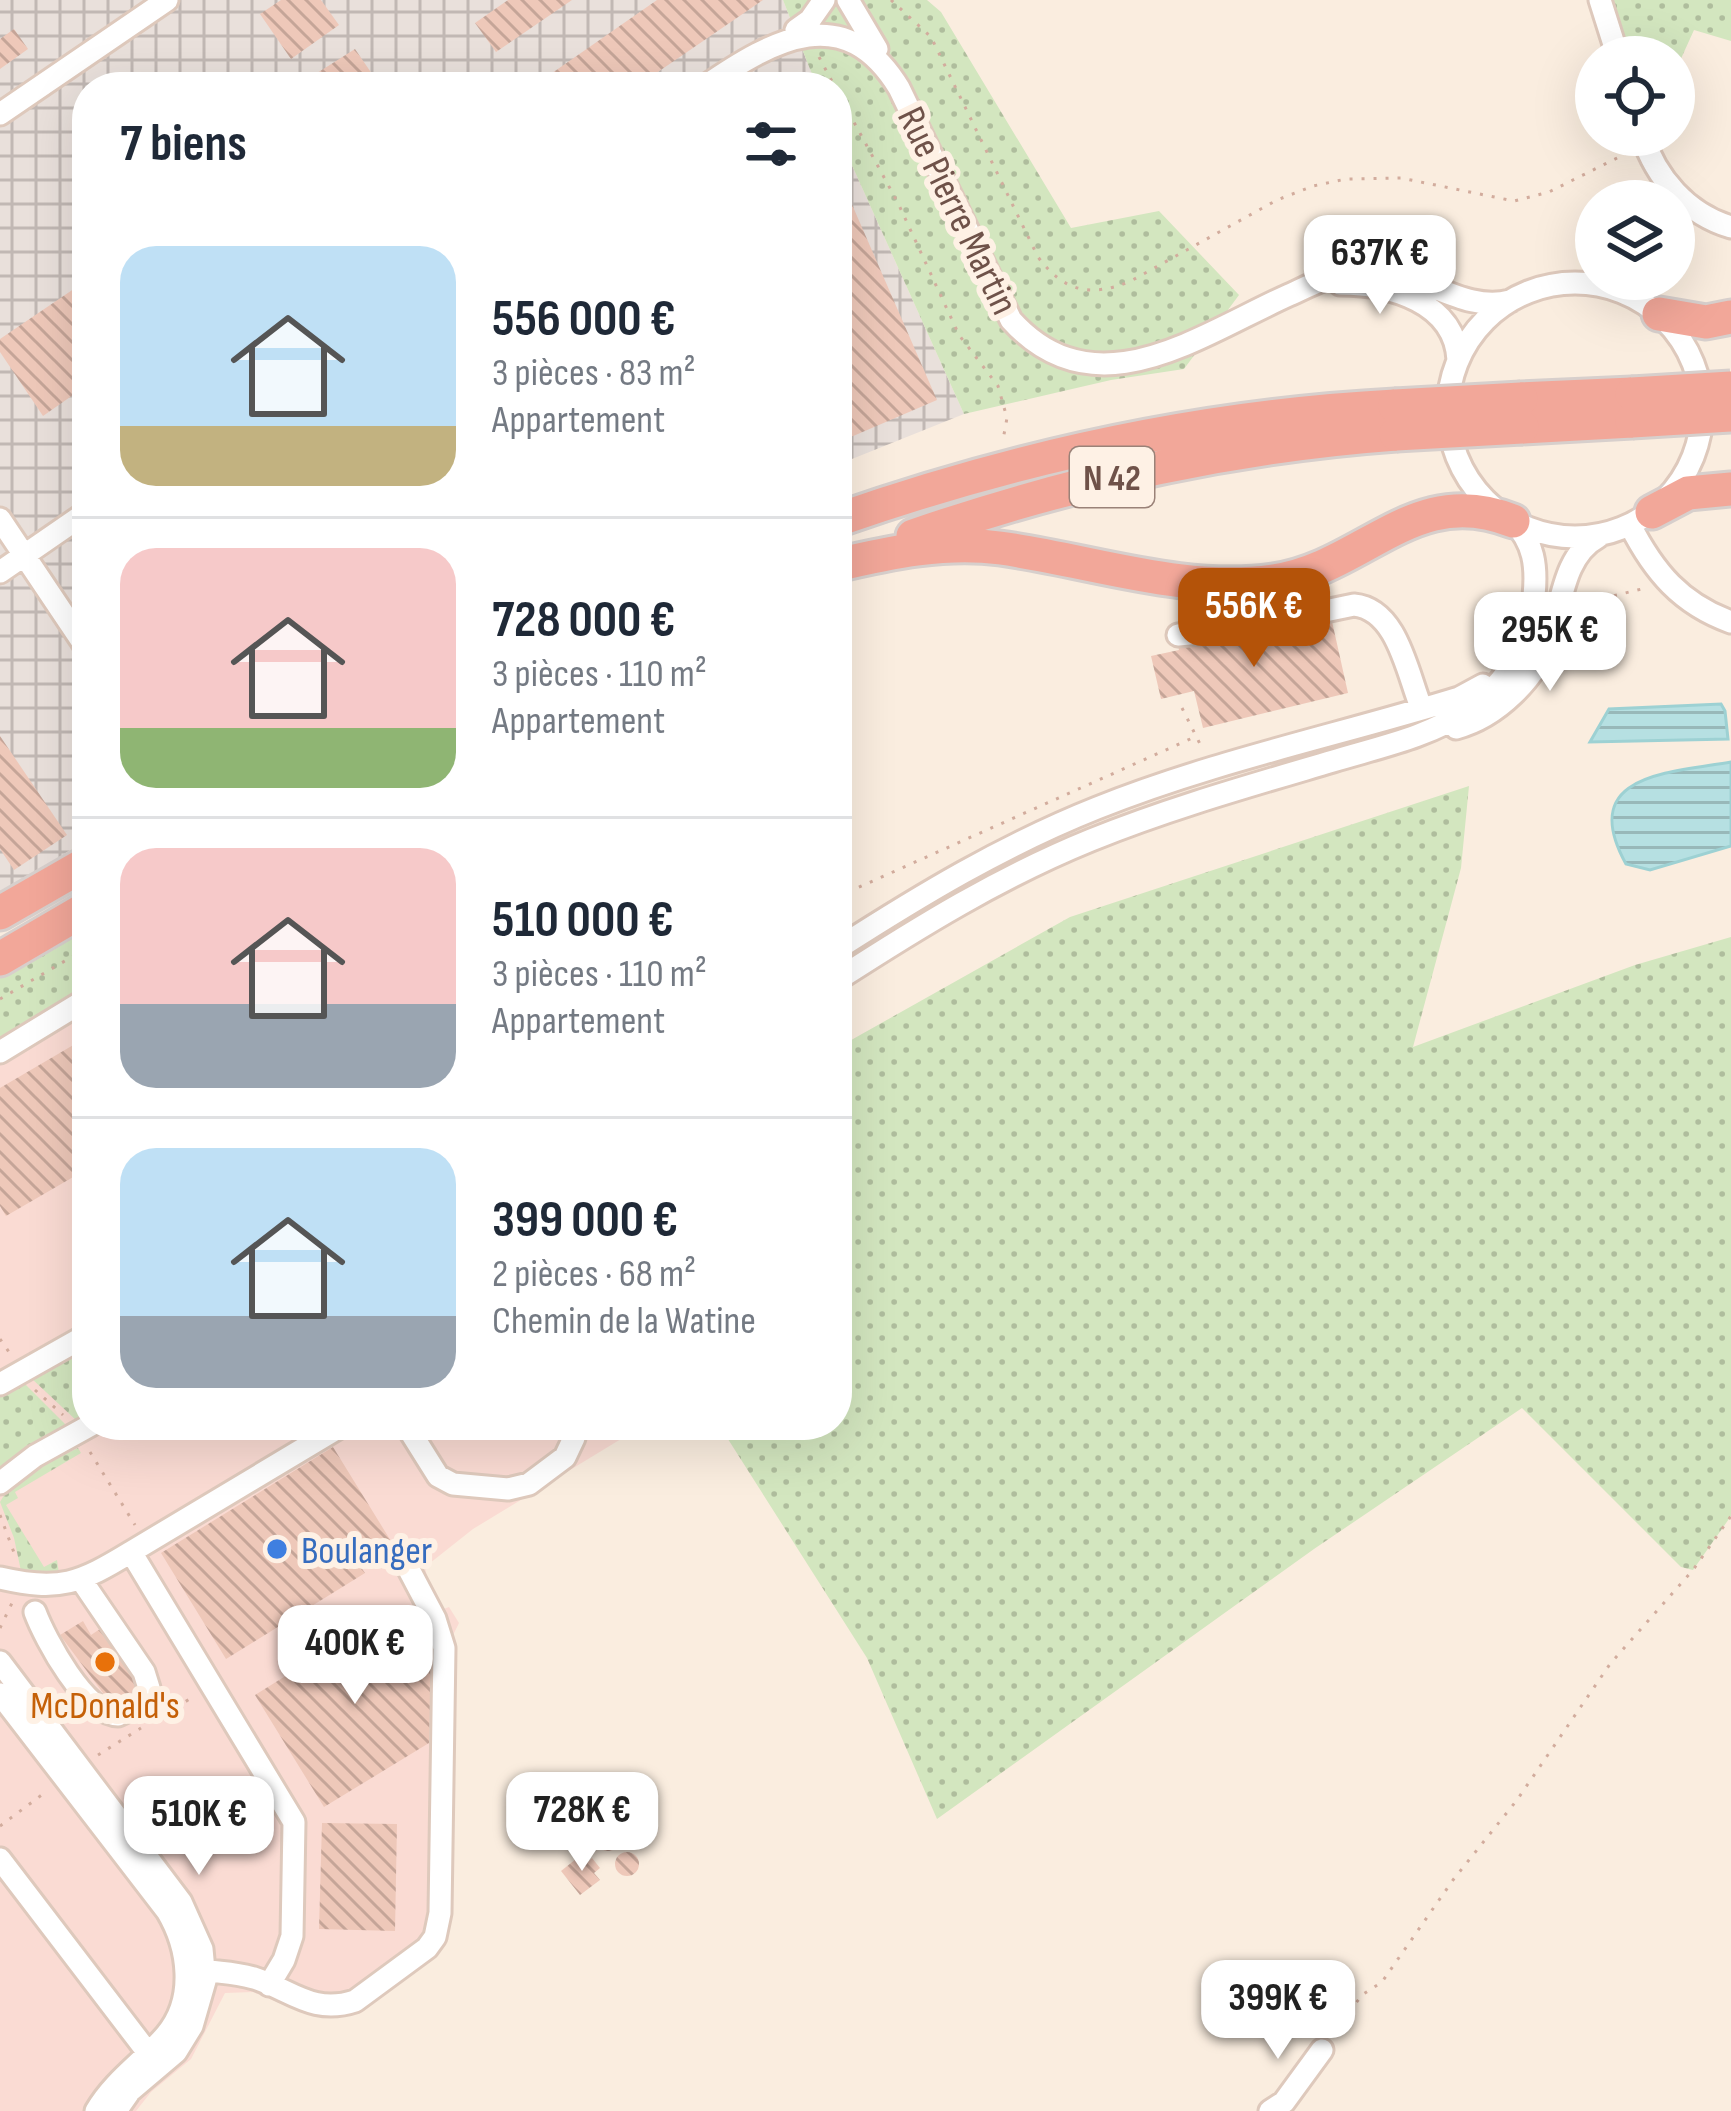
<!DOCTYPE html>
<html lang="fr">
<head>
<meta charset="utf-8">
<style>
  body { margin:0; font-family:"Sofia Sans Condensed",sans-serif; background:#f2f2f3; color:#1f2937; height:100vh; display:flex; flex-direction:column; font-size:45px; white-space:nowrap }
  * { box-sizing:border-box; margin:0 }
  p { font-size:39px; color:#747a83 }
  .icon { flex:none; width:66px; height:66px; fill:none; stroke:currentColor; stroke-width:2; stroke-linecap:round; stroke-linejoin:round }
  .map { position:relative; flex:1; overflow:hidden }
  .details { position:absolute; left:72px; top:72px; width:780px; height:1368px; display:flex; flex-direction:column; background:#fff; border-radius:48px; box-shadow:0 12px 48px #0002 }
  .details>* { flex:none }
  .controls { position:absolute; left:1575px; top:36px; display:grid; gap:24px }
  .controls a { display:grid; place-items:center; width:120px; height:120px; border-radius:50%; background:#fff; box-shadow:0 12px 48px #0002; font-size:60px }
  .price { position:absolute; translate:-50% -102px; padding:0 27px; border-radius:24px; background:#fff; color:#222; font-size:39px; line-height:78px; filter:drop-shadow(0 3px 6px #0008) }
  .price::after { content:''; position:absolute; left:50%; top:72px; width:36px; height:27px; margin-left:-18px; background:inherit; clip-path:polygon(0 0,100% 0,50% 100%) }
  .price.selected { background:#b45309; color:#fff }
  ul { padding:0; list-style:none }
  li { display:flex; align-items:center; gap:36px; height:300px; padding:0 48px }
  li+li { border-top:3px solid #e0e1e3 }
  li span { display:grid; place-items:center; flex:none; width:336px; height:240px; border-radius:36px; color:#555 }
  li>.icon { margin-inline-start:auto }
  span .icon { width:144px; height:144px; fill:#fffc; stroke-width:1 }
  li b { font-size:51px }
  h2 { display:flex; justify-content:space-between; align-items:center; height:144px; padding:0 48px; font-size:51px }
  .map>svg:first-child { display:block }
</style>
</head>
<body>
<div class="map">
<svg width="1731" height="2111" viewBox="0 0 1731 2111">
  <defs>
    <pattern id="industrial-grid" width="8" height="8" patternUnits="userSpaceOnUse" patternTransform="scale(3)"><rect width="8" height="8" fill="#e9e0db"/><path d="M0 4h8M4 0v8" fill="none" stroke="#c1b8b4"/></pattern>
    <pattern id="grass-dots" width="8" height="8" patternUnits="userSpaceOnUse" patternTransform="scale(3)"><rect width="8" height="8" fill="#d3e6bf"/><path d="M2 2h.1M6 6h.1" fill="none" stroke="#afbd9d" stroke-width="1.8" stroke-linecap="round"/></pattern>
    <pattern id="water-rules" width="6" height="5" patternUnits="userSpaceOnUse" patternTransform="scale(3)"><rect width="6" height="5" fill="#b6e0e2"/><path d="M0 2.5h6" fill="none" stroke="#98b8b9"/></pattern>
    <pattern id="building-back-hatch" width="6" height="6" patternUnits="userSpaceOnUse" patternTransform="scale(3)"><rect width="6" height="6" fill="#eec8b9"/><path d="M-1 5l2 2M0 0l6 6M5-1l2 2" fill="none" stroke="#c5a598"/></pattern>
  </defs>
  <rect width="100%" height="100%" fill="#faeddf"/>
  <path fill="#fadbd3" d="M87 984V1425H644L473 1529 425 1567 430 1594 441 1610 449 1607 459 1623 452 1637 456 1671 449 1822 436 1951 376 2000 345 2016 302 2012 253 1992 225 1993 191 2059 151 2092 136 2111H0V1039Z"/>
  <path fill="url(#industrial-grid)" d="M0 0H783L817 87H87V839L0 896Z
    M837 132 964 414 837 465Z"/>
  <path fill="url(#grass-dots)" d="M783 0H927L941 12 1071 228 1159 211 1239 295 1184 369 1111 380 964 414 837 132V87H817Z
    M1613 0H1731V41L1694 30 1674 74V57H1630Z
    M1469 786 1461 868 1413 1047 1635 965 1731 937V1516L1693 1570 1681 1567 1522 1408 1314 1549 937 1819 867 1658 719 1425H837V1048L1070 917Z
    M87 926V984L0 1039V977Z
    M87 1348V1416L77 1421 31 1378Z
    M24 1383 68 1427 0 1468V1397Z
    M78 1448 81 1453 15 1492 18 1498 6 1505 44 1567 57 1560 59 1573 21 1571 14 1538 0 1502C16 1473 50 1462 78 1448Z"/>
  <path fill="url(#water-rules)" stroke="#9dd1d3" stroke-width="3" d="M1721 704 1725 711 1728 739 1590 742 1609 709Z
    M1731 762V846L1650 870 1626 864C1577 775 1666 773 1731 762Z"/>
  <path fill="url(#building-back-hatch)" d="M281 0H321L339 25 291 59 260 14Z
    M508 0H572L496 52 475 23Z
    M657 0H763L636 87H532Z
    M14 29 28 49 0 69V39Z
    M355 49 381 87H311L306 80Z
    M837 170 937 400 837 443Z
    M87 280V394L83 388 43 416 0 352V339Z
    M1331 617 1348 693 1203 728 1194 691 1161 699 1151 656 1179 650 1177 642Z
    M0 736 67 835 14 870 0 849Z
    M87 1037V1169L6 1216 0 1206V1088Z
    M333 1447 394 1546 360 1566 365 1573 226 1659 161 1553Z
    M398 1606 432 1663 429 1743 324 1807 255 1695Z
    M83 1621 91 1635 106 1625 139 1680 135 1683 142 1693 115 1709 60 1635Z
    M322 1823 397 1824 395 1931 319 1929Z
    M597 1840a11 11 0 1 1 22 0a11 11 0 1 1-22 0Z
    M615 1864a12 12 0 1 1 24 0a12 12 0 1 1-24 0Z
    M581 1855 587 1863 592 1858 600 1868 594 1873 600 1880 580 1895 561 1871Z"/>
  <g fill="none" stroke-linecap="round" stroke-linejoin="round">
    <g stroke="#dec9bc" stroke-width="27">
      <path id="minor" d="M848 0 877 49
        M1600 0 1618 57
        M796 30 810 20 824 0
        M704 87C775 38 845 0 899 88L1011 320C1095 413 1198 336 1289 295 1311 285 1333 273 1358 271 1416 265 1459 314 1510 301
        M0 114 167 0
        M1642 135C1656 178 1687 214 1731 227
        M1448 410a127 127 0 1 1 254 0a127 127 0 1 1-254 0Z
        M1340 284C1390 284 1455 302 1458 360
        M0 519 87 649
        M1630 525C1654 572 1681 604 1731 622
        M0 572 87 512
        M1178 635 1233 630 1354 605C1397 609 1407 672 1421 707
        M1456 728C1497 717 1536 679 1550 638 1562 604 1563 556 1598 537
        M837 949C921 895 1004 845 1097 808 1214 761 1339 735 1459 698L1483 685
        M837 980C919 927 1000 877 1091 840 1170 808 1252 785 1333 761 1379 747 1429 737 1468 710 1508 682 1530 644 1534 596 1537 566 1534 543 1513 521
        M0 1052 87 999
        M0 1384 87 1335
        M406 1425 438 1476 453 1484 508 1489 529 1484 565 1457 574 1438 573 1425
        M0 1483 35 1456 91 1425
        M131 1552 343 1425
        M0 1578C60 1592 80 1583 131 1552L294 1822 292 1936 284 1960 269 1985
        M35 1612C45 1639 86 1715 118 1715L141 1704 149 1688 144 1672 82 1581
        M0 1662 181 1902 202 1949 205 1981 192 2026 176 2052 130 2091 116 2111
        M0 1694 167 1911C189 1948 196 1999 166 2035 143 2062 115 2079 96 2111
        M0 1859 155 2062
        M186 1970C208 1971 232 1972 254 1978 291 1990 313 2015 355 2001L427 1948 435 1937 440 1913 444 1648 435 1619 406 1564
        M1270 2111 1284 2102 1322 2050"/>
    </g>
    <g stroke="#d7cfcc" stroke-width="39">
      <path id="highway" d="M1659 314 1706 322 1731 317
        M1521 399 1632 394
        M1522 427 1632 421
        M1652 512 1688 493 1731 489
        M837 520C1017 457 1204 416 1395 406
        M913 536C1070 482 1230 446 1396 434
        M837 565C891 552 945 541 1000 548 1089 560 1183 594 1273 581 1365 568 1414 481 1513 521
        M0 913 87 863
        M0 959 87 908"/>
    </g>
    <path stroke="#d2ac9d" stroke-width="3" stroke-dasharray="3 9" stroke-linecap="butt" d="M891 0 931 37 1038 257C1064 292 1090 297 1129 282L1277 200 1313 186 1346 179 1401 178 1514 201 1549 192 1627 153
      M819 57 835 87
      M837 91 898 203 959 335 998 386 1007 418 1003 440
      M1579 604 1646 588
      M1182 708 1203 750
      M837 897 1197 736
      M0 999 87 948
      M0 1339 9 1352
      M35 1390 63 1415
      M90 1452 135 1525
      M0 1515 16 1558
      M0 1628 12 1603
      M155 1720 193 1697
      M98 1755 141 1728
      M0 1826 47 1791
      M1335 2031 1362 1995 1382 1982 1453 1880 1517 1800 1610 1664 1693 1570 1731 1516"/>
    <use href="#minor" stroke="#fff" stroke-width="21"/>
    <use href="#highway" stroke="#f2a799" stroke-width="33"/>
    <g stroke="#d7cfcc" stroke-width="39" stroke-linecap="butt">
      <path id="highway-bridge" d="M1632 394 1731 388
        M1395 406 1521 399
        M1632 421 1731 415
        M1396 434 1522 427"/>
    </g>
    <use href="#highway-bridge" stroke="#f2a799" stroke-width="33"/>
  </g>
  <circle fill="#3f7fe0" stroke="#fef1e5" stroke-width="4.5" cx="277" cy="1549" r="12"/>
  <circle fill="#e8710a" stroke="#fef1e5" stroke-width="4.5" cx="105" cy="1662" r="12"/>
  <g text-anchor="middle" stroke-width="12" stroke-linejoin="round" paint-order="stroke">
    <rect fill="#fef1e5" stroke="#9a8278" stroke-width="3" x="1070" y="447" width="84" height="60" rx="9"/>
    <g font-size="36" font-weight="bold" fill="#6f5249">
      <text x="1112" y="490">N 42</text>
    </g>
    <g font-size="39" fill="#6f5249" stroke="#fef1e5">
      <text transform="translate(959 210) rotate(64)" y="14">Rue Pierre Martin</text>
    </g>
    <g font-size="39" fill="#366cbe" stroke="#fef1e5" text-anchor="start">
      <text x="301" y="1563">Boulanger</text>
    </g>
    <g font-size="39" fill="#c56008" stroke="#fef1e5">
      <text x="105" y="1718">McDonald's</text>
    </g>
  </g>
</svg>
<div class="controls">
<a><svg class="icon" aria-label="locate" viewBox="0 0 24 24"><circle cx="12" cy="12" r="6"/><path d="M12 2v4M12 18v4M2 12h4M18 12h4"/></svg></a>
<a><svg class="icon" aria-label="layers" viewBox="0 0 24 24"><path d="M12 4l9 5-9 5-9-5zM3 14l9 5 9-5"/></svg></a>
</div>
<b class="price" style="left:1380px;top:317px">637K €</b>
<b class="price selected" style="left:1254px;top:670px">556K €</b>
<b class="price" style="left:1550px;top:694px">295K €</b>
<b class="price" style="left:355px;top:1707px">400K €</b>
<b class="price" style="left:582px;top:1874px">728K €</b>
<b class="price" style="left:199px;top:1878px">510K €</b>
<b class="price" style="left:1278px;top:2062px">399K €</b>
<section class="details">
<h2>7 biens<svg class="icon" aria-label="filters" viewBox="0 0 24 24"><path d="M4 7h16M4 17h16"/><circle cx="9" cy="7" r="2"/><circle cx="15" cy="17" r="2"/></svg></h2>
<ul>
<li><span style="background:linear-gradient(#bfe0f5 75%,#c2b280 0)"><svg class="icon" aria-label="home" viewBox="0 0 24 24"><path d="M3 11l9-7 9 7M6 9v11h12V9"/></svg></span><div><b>556 000 €</b><p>3 pièces · 83 m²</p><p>Appartement</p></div></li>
<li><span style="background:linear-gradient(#f6c9c9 75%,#8fb573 0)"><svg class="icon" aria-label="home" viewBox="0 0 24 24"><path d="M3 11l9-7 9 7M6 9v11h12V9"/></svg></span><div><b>728 000 €</b><p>3 pièces · 110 m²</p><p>Appartement</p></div></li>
<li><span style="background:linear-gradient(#f6c9c9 65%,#9aa5b1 0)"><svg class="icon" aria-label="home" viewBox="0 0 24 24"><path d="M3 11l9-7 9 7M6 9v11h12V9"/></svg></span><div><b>510 000 €</b><p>3 pièces · 110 m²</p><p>Appartement</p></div></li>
<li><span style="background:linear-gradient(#bfe0f5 70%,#9aa5b1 0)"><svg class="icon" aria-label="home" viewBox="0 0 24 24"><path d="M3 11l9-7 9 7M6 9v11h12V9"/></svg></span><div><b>399 000 €</b><p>2 pièces · 68 m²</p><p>Chemin de la Watine</p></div></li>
</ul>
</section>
</div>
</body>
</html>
